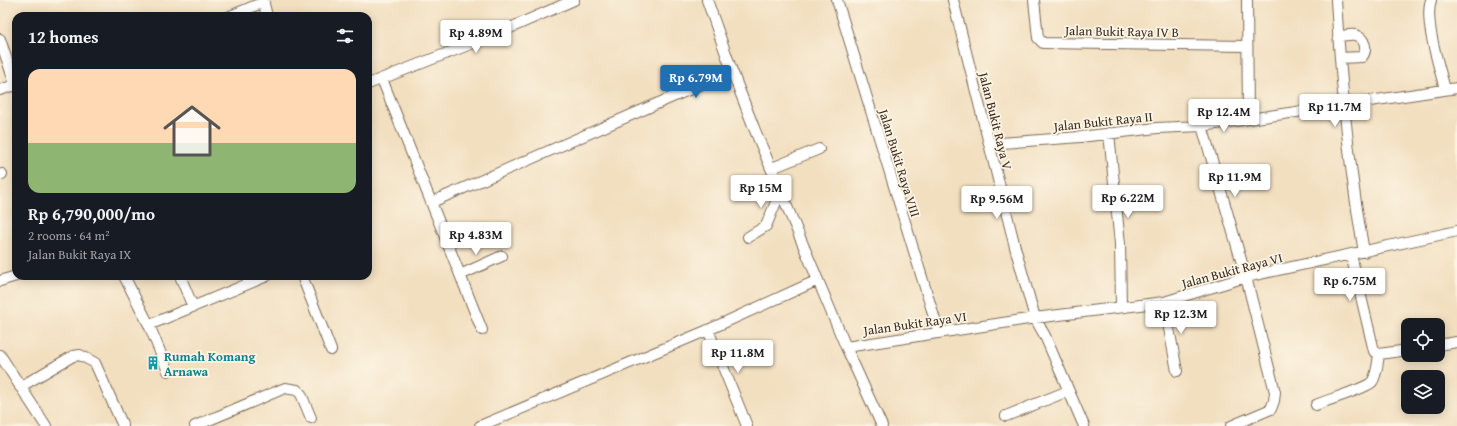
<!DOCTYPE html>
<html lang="en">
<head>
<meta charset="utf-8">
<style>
  body { margin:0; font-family:"Gentium Book Plus",serif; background:#20242c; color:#f1f3f6; height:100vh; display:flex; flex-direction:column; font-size:15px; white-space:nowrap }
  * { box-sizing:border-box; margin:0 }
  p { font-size:13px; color:#9ea1a6 }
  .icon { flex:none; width:22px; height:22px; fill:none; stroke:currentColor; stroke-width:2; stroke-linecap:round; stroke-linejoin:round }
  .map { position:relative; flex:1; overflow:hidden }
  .sheet { position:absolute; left:12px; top:12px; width:360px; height:268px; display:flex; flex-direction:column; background:#171b24; border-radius:12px; box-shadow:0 2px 10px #0003 }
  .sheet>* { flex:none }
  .controls { position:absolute; left:1401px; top:318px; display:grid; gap:8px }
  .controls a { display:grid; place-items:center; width:44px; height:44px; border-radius:8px; background:#171b24; box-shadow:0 2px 10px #0003; font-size:20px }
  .price { position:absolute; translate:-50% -34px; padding:0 9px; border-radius:4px; background:#fff; color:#222; font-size:13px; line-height:26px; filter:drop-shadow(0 1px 2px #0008) }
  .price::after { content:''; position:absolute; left:50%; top:24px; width:12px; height:9px; margin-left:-6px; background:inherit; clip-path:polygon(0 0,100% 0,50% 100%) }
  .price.current { background:#1f6fb2; color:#fff }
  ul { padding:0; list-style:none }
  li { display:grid; align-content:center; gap:8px; height:212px; padding:0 16px }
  li span { display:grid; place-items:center; height:124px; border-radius:12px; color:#555 }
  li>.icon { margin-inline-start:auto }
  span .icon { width:72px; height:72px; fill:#fffc; stroke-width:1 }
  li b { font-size:17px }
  h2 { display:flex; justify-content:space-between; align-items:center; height:48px; padding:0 16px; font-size:17px }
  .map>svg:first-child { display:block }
</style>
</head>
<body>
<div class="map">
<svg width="1457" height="426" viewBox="0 0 1457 426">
  <rect width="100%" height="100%" fill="#fcf5e5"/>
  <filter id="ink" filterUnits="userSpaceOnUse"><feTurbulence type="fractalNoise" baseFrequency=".025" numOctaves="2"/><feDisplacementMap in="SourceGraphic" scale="8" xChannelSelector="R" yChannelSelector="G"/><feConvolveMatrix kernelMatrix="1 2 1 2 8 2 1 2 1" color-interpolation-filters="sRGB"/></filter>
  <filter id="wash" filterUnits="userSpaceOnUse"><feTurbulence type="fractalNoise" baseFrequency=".012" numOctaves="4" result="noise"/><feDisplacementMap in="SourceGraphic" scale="16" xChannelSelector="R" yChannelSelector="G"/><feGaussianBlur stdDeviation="0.9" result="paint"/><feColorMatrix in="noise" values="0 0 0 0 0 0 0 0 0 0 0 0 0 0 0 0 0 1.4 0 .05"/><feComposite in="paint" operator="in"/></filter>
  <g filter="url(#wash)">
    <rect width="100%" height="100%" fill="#f2dfc0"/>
  </g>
  <g filter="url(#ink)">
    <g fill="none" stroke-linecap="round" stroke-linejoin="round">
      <g stroke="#7b6957" stroke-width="12">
        <path id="minor" d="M263 0 267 16
          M707 0 732 71 754 128 846 347 882 426
          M837 0 939 333
          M953 0 1015 247 1035 318 1045 336 1084 426
          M1034 0 1038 38 1043 43 1246 46
          M1247 0 1248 118
          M1336 0C1341 85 1349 169 1364 252
          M1431 0C1424 21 1439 66 1445 89
          M230 16 264 2
          M1338 36C1344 36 1350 34 1355 35 1365 38 1368 49 1362 57L1340 58
          M0 39 16 87
          M382 79 482 330
          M368 84 494 35 574 0
          M0 90 15 85
          M1202 126 1246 277 1275 392 1274 401 1271 409 1231 426
          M1109 133 1120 244 1121 306
          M989 144 1080 137 1157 128 1202 126 1457 88
          M772 168 819 149
          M0 175 2 174
          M432 202 732 71
          M748 237 766 226 776 202 782 195
          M1351 255 1374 351 1379 354 1408 350
          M460 275 502 256
          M124 276 149 325 267 276
          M180 276 193 307
          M302 276 331 350
          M0 281 16 276
          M1164 302 1177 371
          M149 325 168 371
          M708 330 747 426
          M1438 345 1457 342
          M846 347 1035 318 1164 302 1246 277 1457 231
          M0 355 46 426
          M20 387 73 356 80 355 95 363 123 426
          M1316 405C1327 400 1365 389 1372 382 1377 375 1378 362 1379 354
          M1006 416 1068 391
          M195 426 285 388 297 390 301 394 311 418
          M480 426 708 330 818 280"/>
      </g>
      <use href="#minor" stroke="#fff" stroke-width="10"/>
    </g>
  </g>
  <defs>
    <g id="building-bare" transform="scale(1.08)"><path d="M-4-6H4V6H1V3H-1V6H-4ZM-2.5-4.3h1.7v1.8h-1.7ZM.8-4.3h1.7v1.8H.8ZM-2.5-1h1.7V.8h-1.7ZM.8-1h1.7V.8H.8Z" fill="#0f9aa8" stroke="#fcf5e5" stroke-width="2.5" paint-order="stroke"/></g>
  </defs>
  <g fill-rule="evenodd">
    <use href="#building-bare" x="153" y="363"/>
  </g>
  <g text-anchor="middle" stroke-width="3.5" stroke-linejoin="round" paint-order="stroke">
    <g font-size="13" fill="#3b2a1e" stroke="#fcf5e5">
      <text transform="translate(1122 31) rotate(1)" y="5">Jalan Bukit Raya IV B</text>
      <text transform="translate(996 121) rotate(76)" y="5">Jalan Bukit Raya V</text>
      <text transform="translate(1103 121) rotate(-6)" y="5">Jalan Bukit Raya II</text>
      <text transform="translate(900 163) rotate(73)" y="5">Jalan Bukit Raya VIII</text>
      <text transform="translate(1232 270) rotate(-15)" y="5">Jalan Bukit Raya VI</text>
      <text transform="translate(915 323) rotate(-8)" y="5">Jalan Bukit Raya VI</text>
    </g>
    <g font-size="13" font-weight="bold" fill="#0d838f" stroke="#fcf5e5" text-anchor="start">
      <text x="164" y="361">Rumah Komang<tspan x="164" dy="15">Arnawa</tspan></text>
    </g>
  </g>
</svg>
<div class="controls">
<a><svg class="icon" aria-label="locate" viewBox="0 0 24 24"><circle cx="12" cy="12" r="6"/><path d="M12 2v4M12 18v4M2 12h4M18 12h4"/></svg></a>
<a><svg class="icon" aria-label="layers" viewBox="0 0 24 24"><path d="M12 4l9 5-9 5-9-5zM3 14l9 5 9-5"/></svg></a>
</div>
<b class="price" style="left:476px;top:54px">Rp 4.89M</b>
<b class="price current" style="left:696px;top:99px">Rp 6.79M</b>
<b class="price" style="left:1335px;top:128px">Rp 11.7M</b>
<b class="price" style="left:1224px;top:133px">Rp 12.4M</b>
<b class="price" style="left:1235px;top:198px">Rp 11.9M</b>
<b class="price" style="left:761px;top:209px">Rp 15M</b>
<b class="price" style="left:1128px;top:219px">Rp 6.22M</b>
<b class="price" style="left:997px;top:220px">Rp 9.56M</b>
<b class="price" style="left:476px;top:256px">Rp 4.83M</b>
<b class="price" style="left:1350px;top:302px">Rp 6.75M</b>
<b class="price" style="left:1181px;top:335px">Rp 12.3M</b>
<b class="price" style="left:738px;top:374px">Rp 11.8M</b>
<section class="sheet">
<h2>12 homes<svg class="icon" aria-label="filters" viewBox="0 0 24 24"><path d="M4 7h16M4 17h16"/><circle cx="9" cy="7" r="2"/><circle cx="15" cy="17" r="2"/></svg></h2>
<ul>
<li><span style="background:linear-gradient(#ffd9b3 60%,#8fb573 0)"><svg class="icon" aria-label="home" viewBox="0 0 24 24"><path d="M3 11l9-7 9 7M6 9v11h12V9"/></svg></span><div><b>Rp 6,790,000/mo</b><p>2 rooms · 64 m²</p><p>Jalan Bukit Raya IX</p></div></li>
</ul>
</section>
</div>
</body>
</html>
